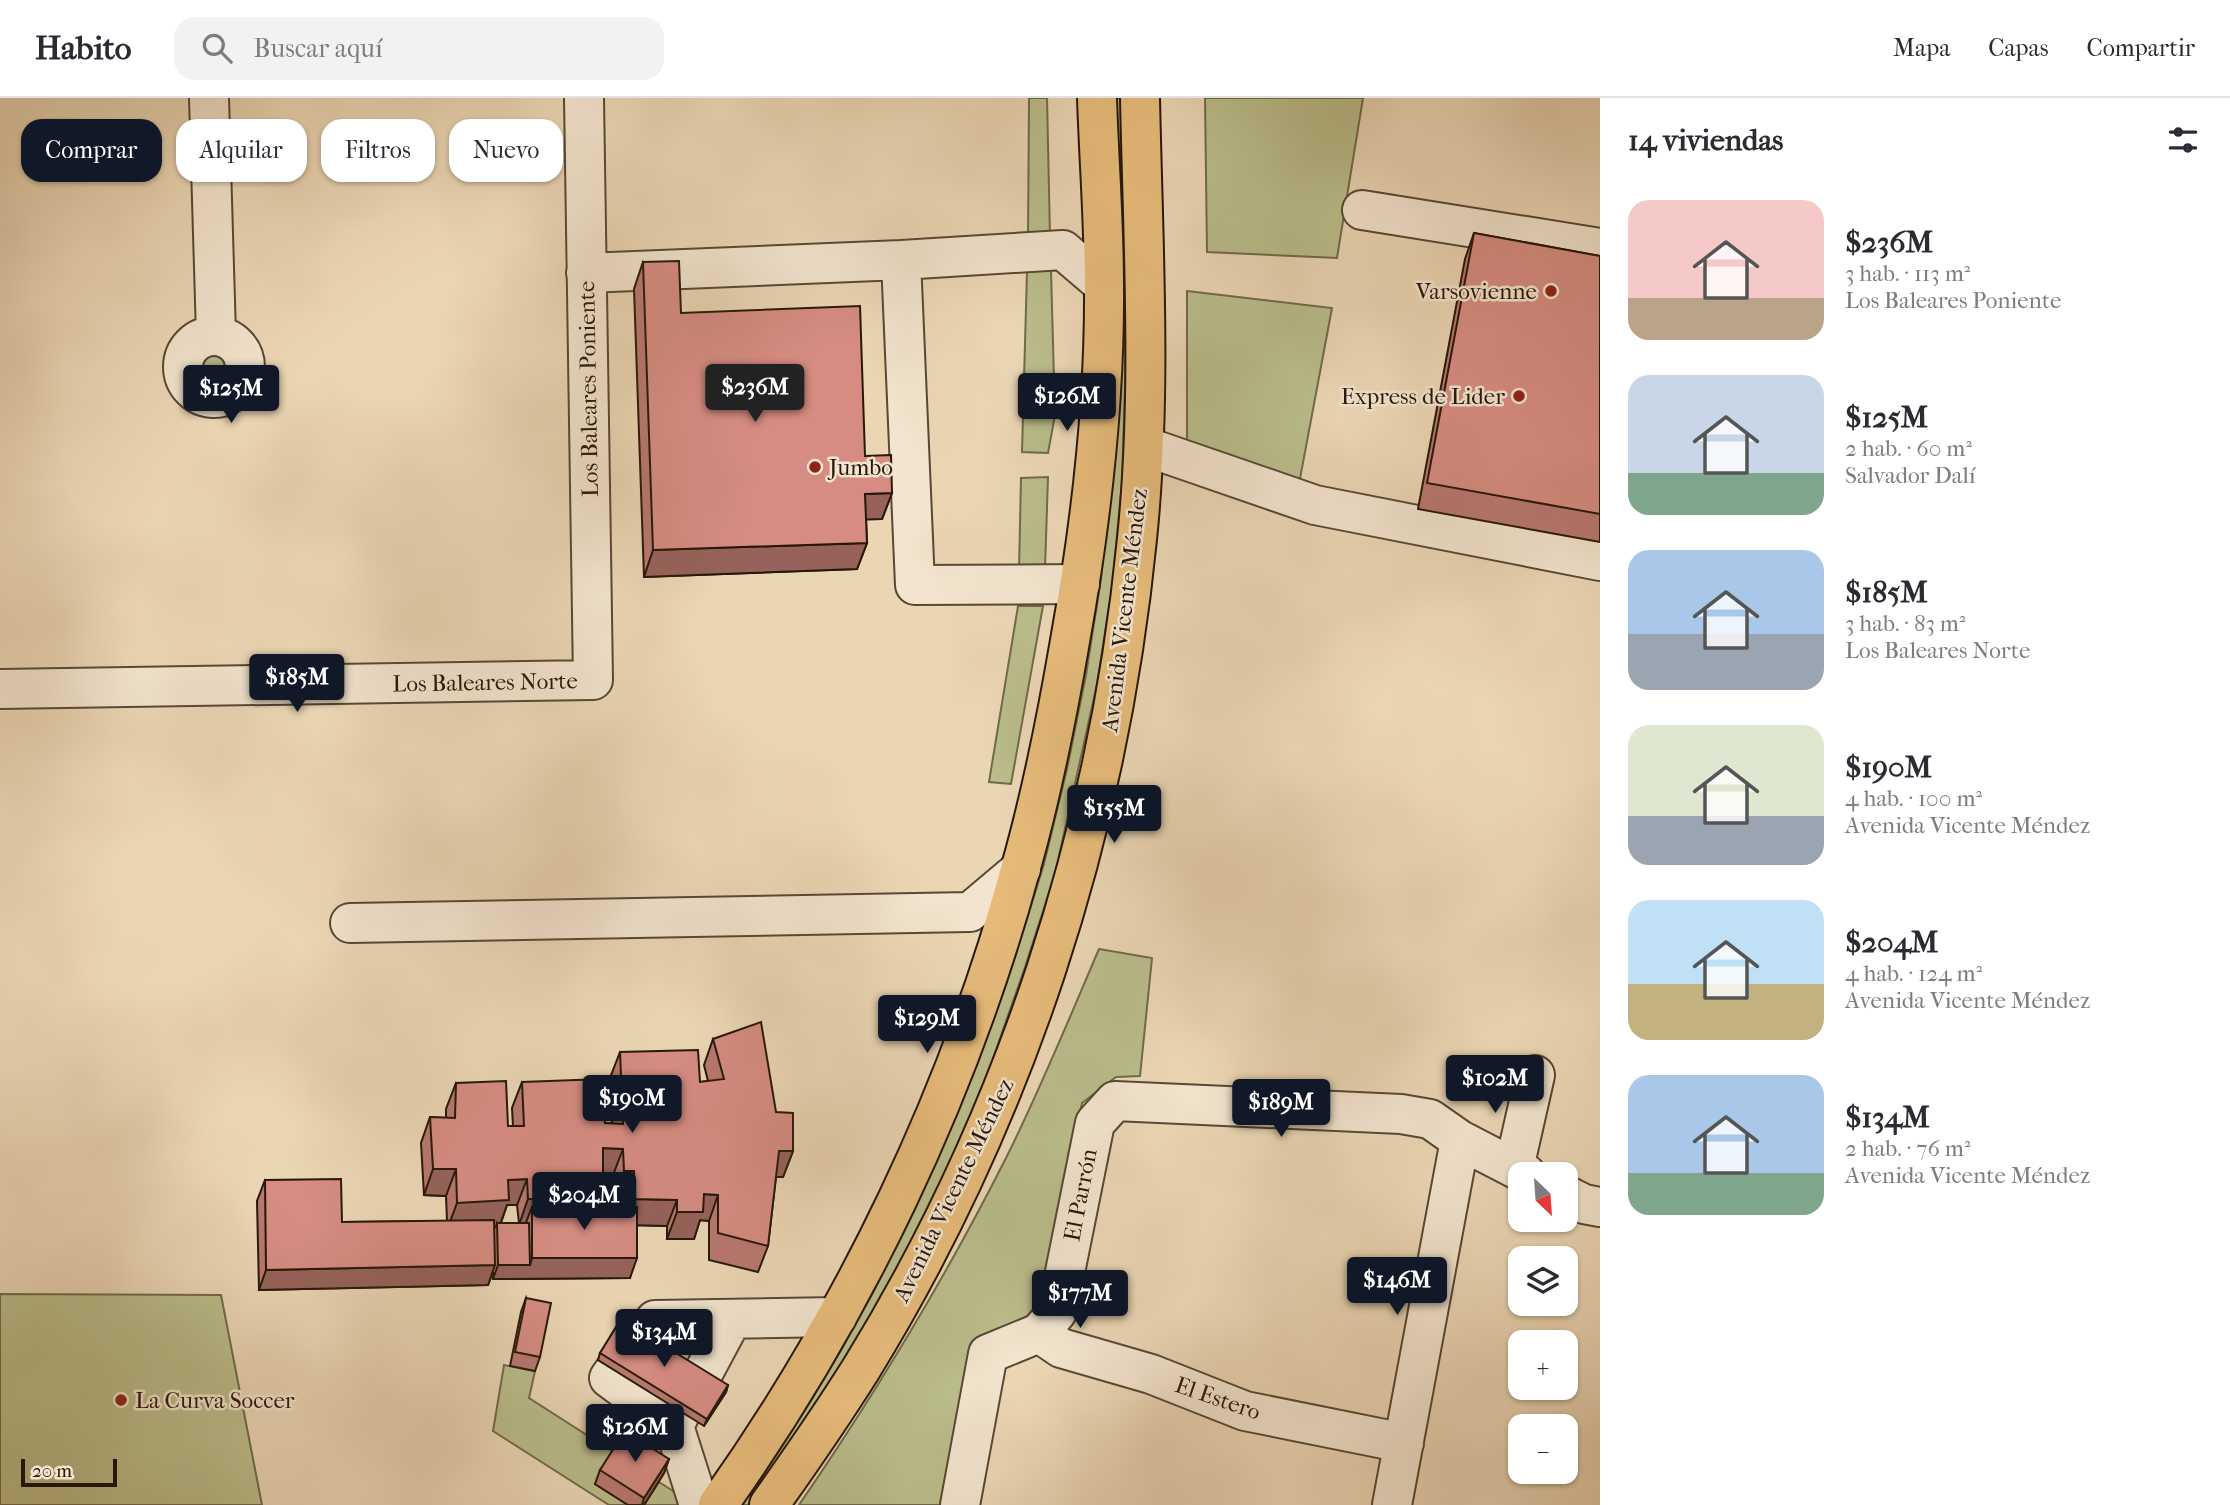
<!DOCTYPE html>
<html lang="es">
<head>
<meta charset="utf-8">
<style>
  body { margin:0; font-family:"IM FELL French Canon",serif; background:#f2f2f3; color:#2b2b33; height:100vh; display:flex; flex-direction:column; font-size:26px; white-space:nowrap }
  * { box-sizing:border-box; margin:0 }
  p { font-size:23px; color:#7c7c81 }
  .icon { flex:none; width:38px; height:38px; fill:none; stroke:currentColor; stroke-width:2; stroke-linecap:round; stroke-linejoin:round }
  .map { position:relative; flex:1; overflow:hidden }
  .sheet { display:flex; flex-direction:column; background:#fff; width:630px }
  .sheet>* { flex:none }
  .hud { position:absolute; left:21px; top:21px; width:665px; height:63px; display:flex; gap:14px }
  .needle { width:46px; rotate:155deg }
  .buttons { position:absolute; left:1508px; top:1064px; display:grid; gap:14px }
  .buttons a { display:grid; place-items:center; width:70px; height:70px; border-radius:14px; background:#fff; box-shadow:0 2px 5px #0004; font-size:35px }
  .scale { position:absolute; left:21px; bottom:18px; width:96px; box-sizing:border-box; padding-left:7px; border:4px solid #27180a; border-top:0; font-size:19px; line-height:24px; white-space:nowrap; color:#27180a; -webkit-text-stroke:5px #f2e4ce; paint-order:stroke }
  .price { position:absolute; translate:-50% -60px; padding:0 16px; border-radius:7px; background:#111827; color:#fff; font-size:23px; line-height:46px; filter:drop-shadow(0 2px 4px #0008) }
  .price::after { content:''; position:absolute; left:50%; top:42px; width:21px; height:16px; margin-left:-10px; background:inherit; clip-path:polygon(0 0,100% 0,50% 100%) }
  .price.active { background:#222; color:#fff }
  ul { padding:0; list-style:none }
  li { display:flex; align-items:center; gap:21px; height:175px; padding:0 28px }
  li span { display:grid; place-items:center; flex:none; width:196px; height:140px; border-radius:21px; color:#555 }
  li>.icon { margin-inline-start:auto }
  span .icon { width:84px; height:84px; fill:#fffc; stroke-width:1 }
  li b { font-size:30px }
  h2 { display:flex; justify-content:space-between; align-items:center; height:84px; padding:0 28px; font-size:30px }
  .tag { padding:0 24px; border-radius:21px; background:#fff; box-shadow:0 2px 5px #0004; font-size:24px; line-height:63px }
  .tag.active { background:#111827; color:#fff }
  header { display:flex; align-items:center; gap:42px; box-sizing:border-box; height:98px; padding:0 35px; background:#fff; border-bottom:2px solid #e1e1e2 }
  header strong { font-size:33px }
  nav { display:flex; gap:38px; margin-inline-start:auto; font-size:24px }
  .search { width:490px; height:63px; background:#f2f2f3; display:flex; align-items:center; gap:18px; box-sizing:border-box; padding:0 24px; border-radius:21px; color:#7c7c81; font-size:26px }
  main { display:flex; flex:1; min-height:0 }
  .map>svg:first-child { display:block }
</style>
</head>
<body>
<header>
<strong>Habito</strong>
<div class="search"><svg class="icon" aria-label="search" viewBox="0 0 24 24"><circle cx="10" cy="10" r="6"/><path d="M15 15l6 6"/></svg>Buscar aquí</div>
<nav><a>Mapa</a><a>Capas</a><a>Compartir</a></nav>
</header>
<main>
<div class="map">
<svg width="1600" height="1407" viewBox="0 0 1600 1407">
  <rect width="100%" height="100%" fill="#ebd6b4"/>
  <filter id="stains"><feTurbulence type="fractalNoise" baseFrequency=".00286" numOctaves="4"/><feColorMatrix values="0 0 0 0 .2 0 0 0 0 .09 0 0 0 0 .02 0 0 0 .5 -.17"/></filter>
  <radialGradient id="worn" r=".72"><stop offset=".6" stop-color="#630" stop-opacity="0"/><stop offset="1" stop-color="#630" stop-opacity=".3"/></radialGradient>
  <path fill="#babd8b" stroke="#706a4a" stroke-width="2" d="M1029 0H1047L1050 138 1028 141Z
    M1112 0H1127L1124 74 1125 286 1122 384 1112 490 1097 586 1055 776 1025 869 991 966 956 1055 867 1230 755 1407H736L900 1131 945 1043 981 954 1015 859 1044 766 1067 671 1086 577 1101 481 1111 375Z
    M1205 0H1363L1337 160 1207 154Z
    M1027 173H1051L1055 317 1048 355 1022 354Z
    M1187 193 1332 210 1299 386 1187 374Z
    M194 271a19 19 0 1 1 38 0a19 19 0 1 1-38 0Z
    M1048 379 1045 471 1019 473 1021 380Z
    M1018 508H1043L1011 686 989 684Z
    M1099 851 1152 860 1140 978 1116 979 1082 1005 1044 1201 1024 1224 948 1407H799C875 1296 945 1181 1006 1060 1040 992 1069 921 1099 851Z
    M0 1196 221 1197 262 1407H0Z
    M504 1267 535 1273 529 1300 615 1355 595 1386 628 1407H609L493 1333Z
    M659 1384 687 1402 684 1407H644Z"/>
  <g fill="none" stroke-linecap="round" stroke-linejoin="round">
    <g stroke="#584834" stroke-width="42">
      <path id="minor" d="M209 0 216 237
        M1362 112 1600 150
        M901 162 915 487 1080 486
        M586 175 901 162 1063 152 1104 187
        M183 269a31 31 0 1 1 62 0a31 31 0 1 1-62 0Z
        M1144 348 1315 407 1600 463
        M0 591 593 582 584 0
        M350 825 970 814 1021 771
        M1514 1070 1535 977
        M1566 1097 1584 1106 1600 1109
        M1039 1235 1061 1250 1151 1276 1245 1313 1404 1345
        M640 1241 655 1222 837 1219
        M614 1273 609 1280 674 1328
        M701 1279 732 1221
        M681 1314 674 1328 699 1407
        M960 1407 988 1256 1039 1235 1057 1214 1095 1025 1115 1003 1401 1016 1430 1021 1460 1042 1526 1076
        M1392 1407 1460 1042"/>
    </g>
    <g stroke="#27180a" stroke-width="42">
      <path id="major" d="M718 1407C855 1214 959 997 1021 769 1042 695 1057 619 1070 543 1091 426 1105 306 1104 187 1104 124 1099 62 1097 0
        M769 1407C801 1362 832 1317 861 1271 1016 1019 1108 734 1137 441 1152 295 1143 147 1140 0"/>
    </g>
    <use href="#minor" stroke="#f2e4ce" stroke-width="38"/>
    <use href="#major" stroke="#e6bb7a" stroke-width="38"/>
  </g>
  <path fill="#b87870" stroke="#27180a" stroke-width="2" fill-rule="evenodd" d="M1474 135 1600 158V444L1418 411 1465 161Z
    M643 164 681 215 865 358 892 395 882 421H866L867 445 857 471 644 479 634 191Z
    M713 941 776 1014 793 1053 783 1079H776L768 1148 758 1174 709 1162V1123L700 1122 694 1141H667V1128L637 1127 630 1180 493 1181V1174L488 1187 259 1192 257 1103 265 1082 342 1124 447 1123 446 1098 424 1097 421 1045 430 1019 446 1020V1011L456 985 508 1028H513L512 1010 522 984 605 1025 612 1026 610 980 620 954 700 984 708 983 704 967ZM603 1077H613L615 1099H625V1109H600L603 1101ZM507 1107H517L519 1125H501Z
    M526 1200 540 1259 535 1273 510 1268 521 1214Z
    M600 1255 728 1287 726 1294 704 1328 598 1262Z
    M669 1361 664 1375 644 1407H628L595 1386 600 1372Z"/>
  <path fill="#96625b" stroke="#27180a" stroke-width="2" d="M892 395 882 421 856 422 865 396Z
    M867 445 857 471 644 479 653 452Z
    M603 1050 623 1051 613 1077 593 1076Z
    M779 1053H793L783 1079H769Z
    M433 1071H456L446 1098 424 1097Z
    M624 1073H634L625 1099H615Z
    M527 1081 517 1107H507L499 1129 497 1125 496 1129 447 1132 457 1105 508 1082Z
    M704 1096 718 1097 709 1123 700 1122 694 1141H667L677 1114Z
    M528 1101H603L594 1127 532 1109 525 1127H519Z
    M635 1101 677 1102 667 1128 625 1127Z
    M532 1160H637L630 1180 493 1181 498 1167H530Z
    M495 1167 488 1187 259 1192 266 1172Z
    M728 1287 726 1294 704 1328 707 1321Z
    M669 1361 664 1375 644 1407H642L644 1400Z"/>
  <path fill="#d68c82" stroke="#27180a" stroke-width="2" d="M1474 135 1600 158V416L1427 385Z
    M679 163 681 215 860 208 865 358 891 357 892 395 865 396 867 445 653 452 643 164Z
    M761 924 776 1014 793 1015V1053H779L768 1148 718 1135V1097L704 1096 703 1114H677V1102L635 1101 634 1073H624L623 1051 603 1050V1101H528L527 1081 508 1082 509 1102 457 1105 456 1071H433L430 1019 455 1020 456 985 506 983 508 1028H524L522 984 603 981 605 1025 623 1026 620 954 698 952 700 984 724 981 713 941Z
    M341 1081 342 1124 494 1122 495 1167 266 1172 265 1082Z
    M532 1109H637V1160H532Z
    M497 1125H529L530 1167H498Z
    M526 1200 551 1205 540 1259 515 1254Z
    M621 1221 728 1287 707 1321 600 1255Z
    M625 1333 669 1361 644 1400 600 1372Z"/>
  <g fill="#8f2418" stroke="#f2e4ce" stroke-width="2.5">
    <circle cx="1551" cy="193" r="7"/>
    <circle cx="1519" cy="298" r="7"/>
    <circle cx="815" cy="369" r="7"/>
    <circle cx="121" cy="1302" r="7"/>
  </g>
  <g text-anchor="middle" stroke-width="5" stroke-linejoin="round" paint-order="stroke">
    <g font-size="23" fill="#27180a" stroke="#f2e4ce" text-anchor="end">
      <text x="1537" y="201">Varsovienne</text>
      <text x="1505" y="306">Express de Lider</text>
      <text x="829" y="377" text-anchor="start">Jumbo</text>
      <text x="135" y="1310" text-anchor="start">La Curva Soccer</text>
    </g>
    <g font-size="23" fill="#27180a" stroke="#f2e4ce">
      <text transform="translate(588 291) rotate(-91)" y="8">Los Baleares Poniente</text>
      <text transform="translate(1124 512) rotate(-83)" y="8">Avenida Vicente Méndez</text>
      <text transform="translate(485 584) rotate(-1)" y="8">Los Baleares Norte</text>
      <text transform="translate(953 1092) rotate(-64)" y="8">Avenida Vicente Méndez</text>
      <text transform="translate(1080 1097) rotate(-79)" y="8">El Parrón</text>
      <text transform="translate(1218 1300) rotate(19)" y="8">El Estero</text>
    </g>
  </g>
  <rect width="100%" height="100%" filter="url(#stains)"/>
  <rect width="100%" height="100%" fill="url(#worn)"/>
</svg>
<div class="buttons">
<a><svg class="needle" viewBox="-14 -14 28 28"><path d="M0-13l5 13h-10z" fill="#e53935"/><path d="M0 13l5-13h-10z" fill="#7c7c81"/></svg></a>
<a><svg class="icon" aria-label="layers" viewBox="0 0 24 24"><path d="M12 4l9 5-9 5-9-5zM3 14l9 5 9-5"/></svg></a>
<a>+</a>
<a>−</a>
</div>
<div class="scale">20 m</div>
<b class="price active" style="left:755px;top:326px">$236M</b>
<b class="price" style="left:231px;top:327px">$125M</b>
<b class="price" style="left:1067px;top:335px">$126M</b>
<b class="price" style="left:297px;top:616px">$185M</b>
<b class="price" style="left:1114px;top:747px">$155M</b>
<b class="price" style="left:927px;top:957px">$129M</b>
<b class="price" style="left:1495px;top:1017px">$102M</b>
<b class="price" style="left:632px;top:1037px">$190M</b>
<b class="price" style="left:1281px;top:1041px">$189M</b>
<b class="price" style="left:584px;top:1134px">$204M</b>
<b class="price" style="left:1397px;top:1219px">$146M</b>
<b class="price" style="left:1080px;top:1232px">$177M</b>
<b class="price" style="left:664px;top:1271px">$134M</b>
<b class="price" style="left:635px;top:1366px">$126M</b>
<div class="hud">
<a class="tag active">Comprar</a>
<a class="tag">Alquilar</a>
<a class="tag">Filtros</a>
<a class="tag">Nuevo</a>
</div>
</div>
<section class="sheet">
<h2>14 viviendas<svg class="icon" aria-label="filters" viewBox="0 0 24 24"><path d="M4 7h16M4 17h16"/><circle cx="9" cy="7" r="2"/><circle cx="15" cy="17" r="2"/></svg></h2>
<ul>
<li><span style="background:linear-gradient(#f6c9c9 70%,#b9a48a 0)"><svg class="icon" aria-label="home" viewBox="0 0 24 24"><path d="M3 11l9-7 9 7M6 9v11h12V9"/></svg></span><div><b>$236M</b><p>3 hab. · 113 m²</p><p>Los Baleares Poniente</p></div></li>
<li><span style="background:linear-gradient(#c9d6e8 70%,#7fa58c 0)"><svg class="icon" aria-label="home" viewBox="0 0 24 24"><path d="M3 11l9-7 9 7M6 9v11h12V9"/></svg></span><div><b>$125M</b><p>2 hab. · 60 m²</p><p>Salvador Dalí</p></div></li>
<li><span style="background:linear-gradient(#a9c7e8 60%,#9aa5b1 0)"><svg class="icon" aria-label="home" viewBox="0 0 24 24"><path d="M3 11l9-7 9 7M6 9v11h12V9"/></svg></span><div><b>$185M</b><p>3 hab. · 83 m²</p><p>Los Baleares Norte</p></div></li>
<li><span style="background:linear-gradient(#dfe7d0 65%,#9aa5b1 0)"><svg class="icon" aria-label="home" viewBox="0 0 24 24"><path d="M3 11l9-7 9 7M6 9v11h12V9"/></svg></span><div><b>$190M</b><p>4 hab. · 100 m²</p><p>Avenida Vicente Méndez</p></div></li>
<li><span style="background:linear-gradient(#bfe0f5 60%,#c2b280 0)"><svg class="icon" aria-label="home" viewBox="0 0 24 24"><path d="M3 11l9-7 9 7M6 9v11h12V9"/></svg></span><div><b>$204M</b><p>4 hab. · 124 m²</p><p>Avenida Vicente Méndez</p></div></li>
<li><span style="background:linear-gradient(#a9c7e8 70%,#7fa58c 0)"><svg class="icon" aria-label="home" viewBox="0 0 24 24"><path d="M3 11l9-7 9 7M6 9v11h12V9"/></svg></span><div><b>$134M</b><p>2 hab. · 76 m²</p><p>Avenida Vicente Méndez</p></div></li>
</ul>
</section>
</main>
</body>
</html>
